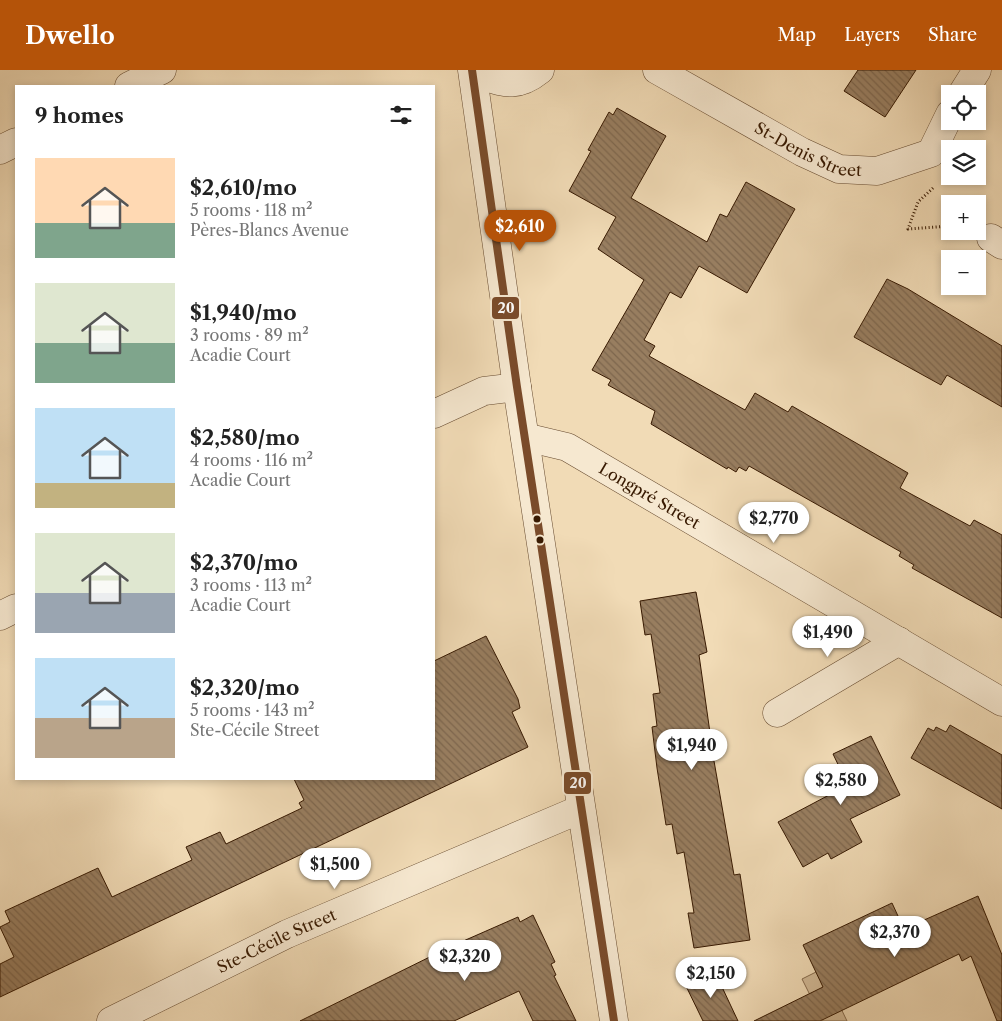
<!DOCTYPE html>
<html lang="en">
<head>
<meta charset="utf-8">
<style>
  body { margin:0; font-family:"Libre Caslon Text",serif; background:#f2f2f2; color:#222; height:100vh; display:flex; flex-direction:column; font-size:19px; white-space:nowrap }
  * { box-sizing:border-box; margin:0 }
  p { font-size:16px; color:#767676 }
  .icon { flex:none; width:28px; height:28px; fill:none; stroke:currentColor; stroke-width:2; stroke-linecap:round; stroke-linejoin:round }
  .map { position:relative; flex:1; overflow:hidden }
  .details { position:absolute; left:15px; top:15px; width:420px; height:695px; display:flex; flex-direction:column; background:#fff; border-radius:0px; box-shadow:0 2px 8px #0003 }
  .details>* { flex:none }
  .tools { position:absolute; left:941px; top:15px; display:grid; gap:10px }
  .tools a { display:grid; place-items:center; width:45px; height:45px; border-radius:0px; background:#fff; box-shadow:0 2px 8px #0003; font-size:25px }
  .price { position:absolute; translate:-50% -42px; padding:0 11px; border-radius:18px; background:#fff; color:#222; font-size:16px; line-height:32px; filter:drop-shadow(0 1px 2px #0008) }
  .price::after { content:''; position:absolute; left:50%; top:30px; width:15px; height:11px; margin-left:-8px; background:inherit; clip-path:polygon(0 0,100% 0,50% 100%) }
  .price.on { background:#b45309; color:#fff }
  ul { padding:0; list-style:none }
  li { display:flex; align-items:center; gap:15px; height:125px; padding:0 20px }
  li span { display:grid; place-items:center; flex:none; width:140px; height:100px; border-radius:0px; color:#555 }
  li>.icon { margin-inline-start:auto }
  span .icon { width:60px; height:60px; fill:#fffc; stroke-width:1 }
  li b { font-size:21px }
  h2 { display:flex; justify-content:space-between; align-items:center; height:60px; padding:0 20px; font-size:21px }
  header { display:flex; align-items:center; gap:30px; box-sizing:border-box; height:70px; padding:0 25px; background:#b45309; color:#fff }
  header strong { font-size:24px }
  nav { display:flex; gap:28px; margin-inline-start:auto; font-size:18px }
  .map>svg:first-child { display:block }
</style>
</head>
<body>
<header>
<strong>Dwello</strong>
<nav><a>Map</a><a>Layers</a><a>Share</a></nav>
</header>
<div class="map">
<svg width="1002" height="951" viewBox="0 0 1002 951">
  <defs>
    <pattern id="building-back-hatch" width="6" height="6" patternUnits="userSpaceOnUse" patternTransform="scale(1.25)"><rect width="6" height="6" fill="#987e60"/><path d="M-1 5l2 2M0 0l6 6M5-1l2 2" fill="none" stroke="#7d664d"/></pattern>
  </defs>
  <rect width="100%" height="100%" fill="#f1dbb6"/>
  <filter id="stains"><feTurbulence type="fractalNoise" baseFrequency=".004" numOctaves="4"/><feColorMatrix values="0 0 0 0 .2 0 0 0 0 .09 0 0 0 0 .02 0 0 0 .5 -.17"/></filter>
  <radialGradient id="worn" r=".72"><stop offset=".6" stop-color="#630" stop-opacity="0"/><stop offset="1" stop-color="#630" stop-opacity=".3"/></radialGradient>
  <path fill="#d2ba97" stroke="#856a4c" d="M822 899 847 951H823L802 909Z"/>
  <path fill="url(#building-back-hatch)" stroke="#381a02" d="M858 0H916L885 47 844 21Z
    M617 38 666 66 631 128 707 172 720 144 727 147 746 112 795 139 747 223 699 196 681 228 670 222 644 270 655 276 649 286 745 340 755 323 788 342 792 336 908 403 900 418 970 456 974 450 1002 465V548L912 498 914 495 899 486 901 482 749 396 746 401 739 397 736 402 728 397 727 399 651 354 655 341 608 315 611 310 592 300 644 210 598 179 616 147 569 121 591 81 588 80 609 42 613 45Z
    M887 209 908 219 1002 276V337L947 305 941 315 854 267Z
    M696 522 707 582 699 585 714 691 734 805 740 804 750 870 694 878 688 843H694L684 782 677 784 672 754 666 755 657 698 652 657 657 656 653 624 660 623 651 564 645 565 640 531Z
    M486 566 518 629 520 638 512 642 528 677 0 927V894L14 887 0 857 10 852 5 841 98 798 112 827 192 790 186 777 220 762 226 774 302 738 299 733 304 730 294 709H434V591Z
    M950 655 1002 685V739L911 688 928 658 934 661 936 657 946 662Z
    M871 666 900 725 850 749 862 772 831 789 828 783 803 797 778 752 848 715 833 684Z
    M978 826 1002 885V951H997L971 886 962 891 959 884 820 951H754L823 917 803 875 892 833 904 859Z
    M533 845 555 892 551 894 556 905 554 906 576 951H533L519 921 454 951H300L452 876 518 847 520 852Z
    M714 900 738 951H703L685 914Z"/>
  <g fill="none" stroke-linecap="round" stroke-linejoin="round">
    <g stroke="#664a2f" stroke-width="29">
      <g id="minor">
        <path id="s1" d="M657 0 802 82 839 99 877 101 931 83 950 44"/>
        <path d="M473 3C501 11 514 21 540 0"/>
        <path d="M129 16 162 0"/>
        <path d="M962 24 977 0"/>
        <path d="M0 80 16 72"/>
        <path d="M991 168 1002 175"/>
        <path d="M434 344 484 321 517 317"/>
        <path id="s2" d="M525 367 567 377 1002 632"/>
        <path d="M0 546 16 538"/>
        <path d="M777 643 899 571"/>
        <path id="s3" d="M111 951 287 864 581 739"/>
      </g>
    </g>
    <g stroke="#664a2f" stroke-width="29">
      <path id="tertiary" d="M472 0 517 317 614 951"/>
    </g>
    <path stroke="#381a02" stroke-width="3" stroke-dasharray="1 2.5" stroke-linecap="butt" d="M933 118 918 132 908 159 950 156"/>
    <use href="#minor" stroke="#f6e8d0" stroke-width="28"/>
    <use href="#tertiary" stroke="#f6e8d0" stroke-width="28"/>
    <g stroke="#f6e8d0" stroke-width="11">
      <path id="bus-1" d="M472 0 517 317 614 951"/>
    </g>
    <use href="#bus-1" stroke="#7a4b2a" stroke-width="8"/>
  </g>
  <g fill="#381a02" stroke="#f6e8d0" stroke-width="2">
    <circle cx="537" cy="449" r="4.5"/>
    <circle cx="540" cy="470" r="4.5"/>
  </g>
  <g text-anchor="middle" stroke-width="4" stroke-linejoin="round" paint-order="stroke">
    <g font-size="16" fill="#381a02" stroke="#f6e8d0">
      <text dy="6" stroke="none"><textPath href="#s1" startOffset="172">St-Denis Street</textPath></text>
      <text dy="6" stroke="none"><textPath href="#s2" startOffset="139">Longpré Street</textPath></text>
      <text dy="6" stroke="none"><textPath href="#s3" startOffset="184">Ste-Cécile Street</textPath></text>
    </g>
  </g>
  <g stroke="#f6e8d0" stroke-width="2">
    <rect x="491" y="226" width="29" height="24" rx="5" fill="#7a4b2a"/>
    <rect x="563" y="701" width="29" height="24" rx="5" fill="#7a4b2a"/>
  </g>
  <g font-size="14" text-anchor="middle" font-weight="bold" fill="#fff">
    <text x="506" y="243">20</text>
    <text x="578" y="718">20</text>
  </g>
  <rect width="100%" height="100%" filter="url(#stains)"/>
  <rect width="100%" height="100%" fill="url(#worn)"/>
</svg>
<div class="tools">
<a><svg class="icon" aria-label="locate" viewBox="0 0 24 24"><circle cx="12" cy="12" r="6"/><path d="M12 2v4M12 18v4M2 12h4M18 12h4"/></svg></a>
<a><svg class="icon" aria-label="layers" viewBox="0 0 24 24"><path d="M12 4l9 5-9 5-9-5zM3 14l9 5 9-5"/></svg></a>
<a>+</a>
<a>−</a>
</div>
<b class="price on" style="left:520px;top:182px">$2,610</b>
<b class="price" style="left:774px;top:474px">$2,770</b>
<b class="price" style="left:828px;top:588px">$1,490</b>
<b class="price" style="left:692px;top:701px">$1,940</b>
<b class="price" style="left:841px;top:736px">$2,580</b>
<b class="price" style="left:335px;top:820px">$1,500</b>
<b class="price" style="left:895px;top:888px">$2,370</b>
<b class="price" style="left:465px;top:912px">$2,320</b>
<b class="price" style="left:711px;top:929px">$2,150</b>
<section class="details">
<h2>9 homes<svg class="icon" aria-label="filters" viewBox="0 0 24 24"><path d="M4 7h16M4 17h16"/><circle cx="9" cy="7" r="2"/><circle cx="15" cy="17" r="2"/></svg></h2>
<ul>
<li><span style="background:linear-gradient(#ffd9b3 65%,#7fa58c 0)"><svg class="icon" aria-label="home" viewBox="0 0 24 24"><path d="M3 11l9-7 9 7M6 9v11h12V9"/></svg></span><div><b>$2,610/mo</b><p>5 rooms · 118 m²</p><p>Pères-Blancs Avenue</p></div></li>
<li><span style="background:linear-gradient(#dfe7d0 60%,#7fa58c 0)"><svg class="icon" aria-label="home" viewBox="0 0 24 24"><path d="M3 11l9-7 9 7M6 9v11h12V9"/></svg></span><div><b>$1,940/mo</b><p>3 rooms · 89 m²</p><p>Acadie Court</p></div></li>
<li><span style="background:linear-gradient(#bfe0f5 75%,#c2b280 0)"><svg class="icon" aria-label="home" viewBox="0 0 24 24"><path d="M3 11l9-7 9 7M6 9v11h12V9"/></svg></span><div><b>$2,580/mo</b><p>4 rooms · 116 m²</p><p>Acadie Court</p></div></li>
<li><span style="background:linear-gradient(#dfe7d0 60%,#9aa5b1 0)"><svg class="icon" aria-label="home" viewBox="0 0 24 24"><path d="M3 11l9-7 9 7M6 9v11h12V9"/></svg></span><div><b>$2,370/mo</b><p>3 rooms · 113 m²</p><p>Acadie Court</p></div></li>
<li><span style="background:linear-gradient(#bfe0f5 60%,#b9a48a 0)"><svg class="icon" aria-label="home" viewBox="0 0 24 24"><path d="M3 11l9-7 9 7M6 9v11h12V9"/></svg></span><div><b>$2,320/mo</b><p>5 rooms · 143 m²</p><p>Ste-Cécile Street</p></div></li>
</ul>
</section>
</div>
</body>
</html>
